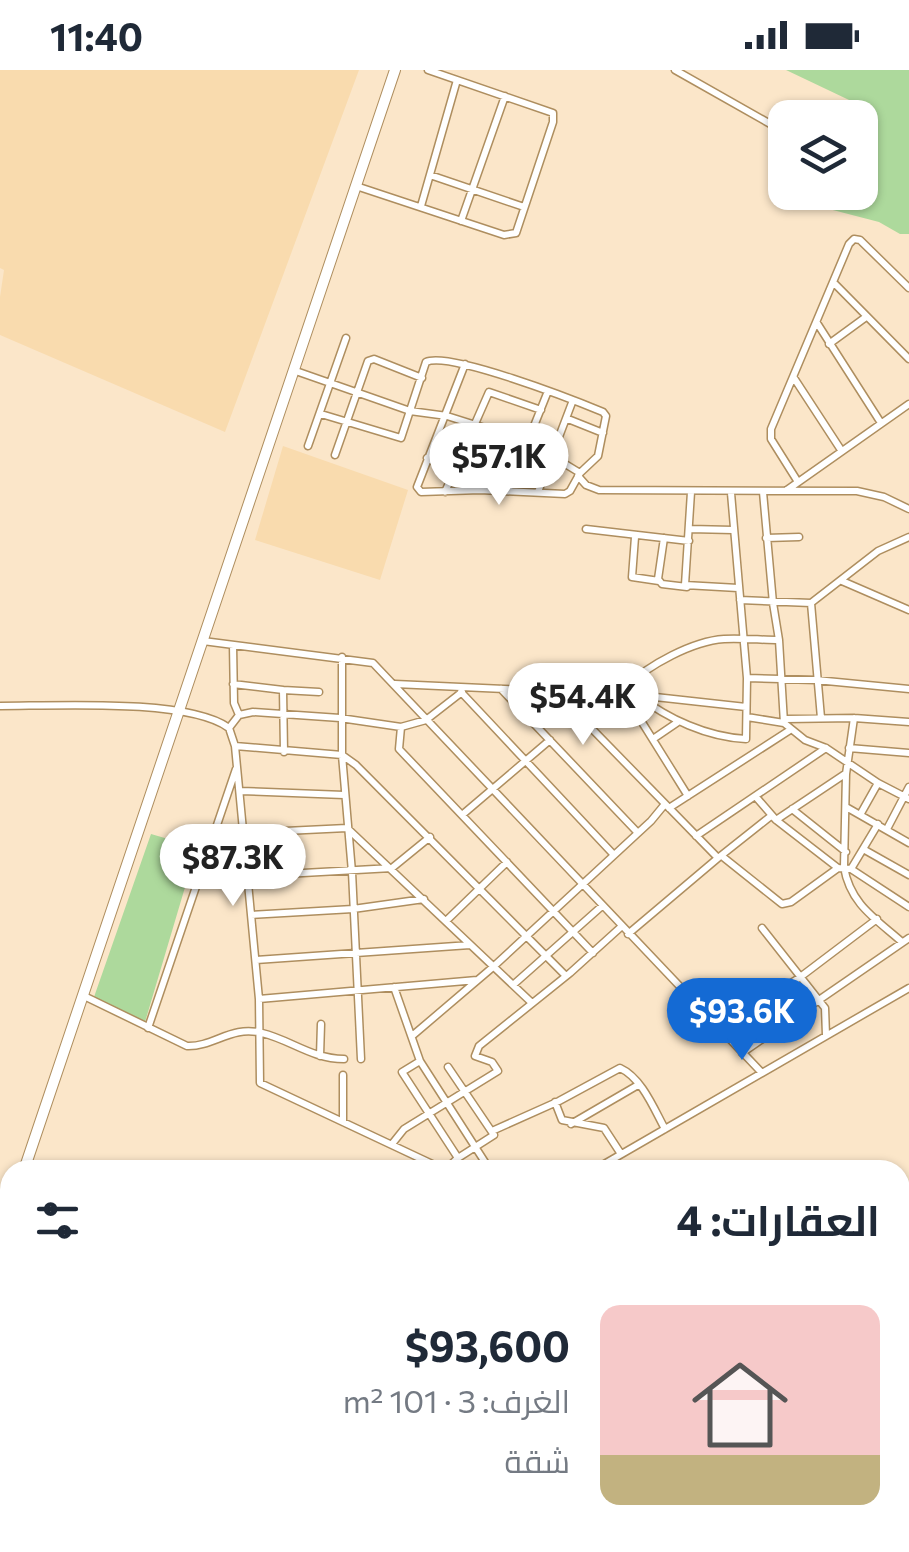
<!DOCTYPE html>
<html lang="ar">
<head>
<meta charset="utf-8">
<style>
  body { margin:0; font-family:Commissioner,Cairo,sans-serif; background:#f2f2f3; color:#1f2937; direction:rtl; height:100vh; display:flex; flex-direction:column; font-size:38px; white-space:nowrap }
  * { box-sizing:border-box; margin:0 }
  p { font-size:32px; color:#747a83 }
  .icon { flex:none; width:55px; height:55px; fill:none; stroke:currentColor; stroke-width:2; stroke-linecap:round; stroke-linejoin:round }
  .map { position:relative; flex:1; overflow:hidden; direction:ltr }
  .details { position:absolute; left:0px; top:1090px; width:910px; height:392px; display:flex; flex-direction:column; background:#fff; border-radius:30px 30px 0 0; box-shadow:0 2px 8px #0004; direction:rtl }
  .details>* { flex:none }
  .controls { position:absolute; left:768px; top:30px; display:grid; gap:20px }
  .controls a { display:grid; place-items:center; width:110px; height:110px; border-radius:20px; background:#fff; box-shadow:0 2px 8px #0004; font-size:50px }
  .price { position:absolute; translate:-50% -85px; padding:0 22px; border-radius:35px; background:#fff; color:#222; font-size:32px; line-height:65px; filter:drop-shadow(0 2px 5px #0008) }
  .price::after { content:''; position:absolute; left:50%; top:60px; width:30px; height:22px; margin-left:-15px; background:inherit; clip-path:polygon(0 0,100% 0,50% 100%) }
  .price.active { background:#146ad4; color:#fff }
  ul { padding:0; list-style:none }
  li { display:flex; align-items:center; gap:30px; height:250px; padding:0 30px }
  li span { display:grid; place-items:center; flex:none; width:280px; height:200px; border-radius:20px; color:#555 }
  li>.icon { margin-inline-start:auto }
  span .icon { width:120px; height:120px; fill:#fffc; stroke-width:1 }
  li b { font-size:42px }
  h2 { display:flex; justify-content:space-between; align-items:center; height:120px; padding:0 30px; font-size:42px }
  .status { display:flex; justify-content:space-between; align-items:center; height:70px; padding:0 50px; background:#fff; direction:ltr }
  .status svg { height:28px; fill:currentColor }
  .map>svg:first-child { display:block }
</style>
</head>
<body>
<div class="status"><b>11:40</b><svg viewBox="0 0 49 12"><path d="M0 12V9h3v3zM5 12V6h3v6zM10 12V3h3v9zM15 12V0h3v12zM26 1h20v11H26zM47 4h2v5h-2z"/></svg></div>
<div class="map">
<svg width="909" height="1482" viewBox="0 0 909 1482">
  <rect width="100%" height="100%" fill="#fbe6c9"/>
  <path fill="#f9dbae" d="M0 0H359L225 362 0 265V227L4 200 0 198Z
    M283 376 408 420 380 510 255 470Z"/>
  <path fill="#add99c" d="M786 0H909V164H900L879 152 802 132 801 123 860 122V56L868 39Z
    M151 764 175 771 173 779 194 787 145 952 94 927Z"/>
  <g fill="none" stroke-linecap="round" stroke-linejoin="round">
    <g stroke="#ae8e5f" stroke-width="9">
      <path id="street" d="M675 0 781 60
        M430 105 524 137
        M356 116 504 165 516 163 553 52V43L428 0
        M421 136 457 10
        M461 151 505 26
        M834 213 909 289
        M817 253 881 353
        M829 274 866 247
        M465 294 417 417 421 422 480 420
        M293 300 410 341 447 346 529 372 580 403
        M794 308 841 380
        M321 344 401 368 426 292C449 281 574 330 603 342L606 346 598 386 580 403 570 421 565 424 480 420 499 362
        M568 349 603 363
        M308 376 346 268
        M335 385 368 291 374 289 422 308
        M427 388 452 401
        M578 406 586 415 599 420 857 421 884 427 909 439
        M798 412 771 369V359L849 174 854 169 860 170 909 218
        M787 420 909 334
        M508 421 548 321
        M445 422 489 322 541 340
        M538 422 573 330
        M691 422 685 515 738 518
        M763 422 773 533 779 570 784 653
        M586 459 689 471
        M690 459 733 460
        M635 467 632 507 659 511
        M664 468 658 509 662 514 687 517
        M766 468 799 467
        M842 511 909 540
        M740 530 811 533 878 481 909 467
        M811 533 821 648
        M203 571 373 593 762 1003
        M233 575 234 633 239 645
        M342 587V685L352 802 361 989
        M747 608 816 610 909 619
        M233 614 283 620 284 682
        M395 614 637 625 746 637
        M501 619 638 763
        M283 620 319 622
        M461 622 614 785
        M462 622 426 650 401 657 399 679 593 883
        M557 623 718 788 771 746
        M637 625C668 649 707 667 746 669L747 608 731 423
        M0 636C53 636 188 628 229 658L235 676 259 929 260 1013 445 1100
        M747 647 784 653 805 670 826 678 878 713 909 729
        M854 648 846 704 844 797C850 834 876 849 902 872
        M786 649 854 648 909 652
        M229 658 239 645 253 642 340 648 401 657
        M653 669 678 652
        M235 676 342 685 356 695 566 906
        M849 678 909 683
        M240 721 344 725
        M688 726 625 625 626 617C648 595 693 571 724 569 742 568 761 570 779 570
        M756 727 776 750 838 798 851 799 909 837
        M846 737 909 773
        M669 738 790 660
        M792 739 846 782
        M462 745 550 670
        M860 745 878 713
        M776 750 845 704
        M887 759 909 717
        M244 763 347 758 532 933
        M696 766 826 678
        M863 779 909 805
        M723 787 782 834 791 832 838 798
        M851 799 878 754
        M248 806 392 798 430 767
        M251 845 353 839 424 829
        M447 850 507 792
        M762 858 825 938 826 965
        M628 864 718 788
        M256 890 470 875
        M513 915 602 836
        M394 917 420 991 490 1100
        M84 926 187 976C214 977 231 955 262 963 291 970 312 989 344 989
        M259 929 477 910
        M148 958 236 699
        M719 959 799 908 877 849
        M412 966 493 897 651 751 665 734
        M742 983 909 868
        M320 986 321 954
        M420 991 402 1002 458 1088 445 1100
        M448 997 494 1065 458 1088
        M343 1005V1052
        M555 1032 562 1050 604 1058 621 1084
        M571 1054 638 1015
        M492 1061 559 1031 620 998C642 1008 654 1039 665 1059
        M392 1074 404 1059 498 1001 492 992 475 986 479 976 570 903 622 856
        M594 1100 909 918
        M0 1452 10 1446
        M332 1472V1482
        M361 1472V1482
        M392 1472V1482
        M402 1475H506
        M175 1482 179 1478 233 1472
        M293 1482V1472"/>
    </g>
    <g stroke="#ae8e5f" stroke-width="12">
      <path id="secondary" d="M24 1100 395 0
        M0 1170 10 1140"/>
    </g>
    <use href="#street" stroke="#fff" stroke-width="6"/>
    <use href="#secondary" stroke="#fff" stroke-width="10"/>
  </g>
</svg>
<div class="controls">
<a><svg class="icon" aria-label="layers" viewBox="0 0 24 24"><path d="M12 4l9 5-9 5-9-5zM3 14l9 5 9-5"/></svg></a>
</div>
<b class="price" style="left:499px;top:438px">$57.1K</b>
<b class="price" style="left:583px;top:678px">$54.4K</b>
<b class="price" style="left:233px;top:839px">$87.3K</b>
<b class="price active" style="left:742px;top:993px">$93.6K</b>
<section class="details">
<h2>العقارات: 4<svg class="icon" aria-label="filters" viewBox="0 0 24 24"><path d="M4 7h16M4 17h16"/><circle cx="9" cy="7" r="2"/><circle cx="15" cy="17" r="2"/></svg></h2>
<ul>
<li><span style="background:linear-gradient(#f6c9c9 75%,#c2b280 0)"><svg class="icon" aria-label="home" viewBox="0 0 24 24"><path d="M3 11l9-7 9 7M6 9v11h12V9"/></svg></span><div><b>$93,600</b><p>الغرف: 3 · 101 m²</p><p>شقة</p></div></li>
</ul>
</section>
</div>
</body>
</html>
